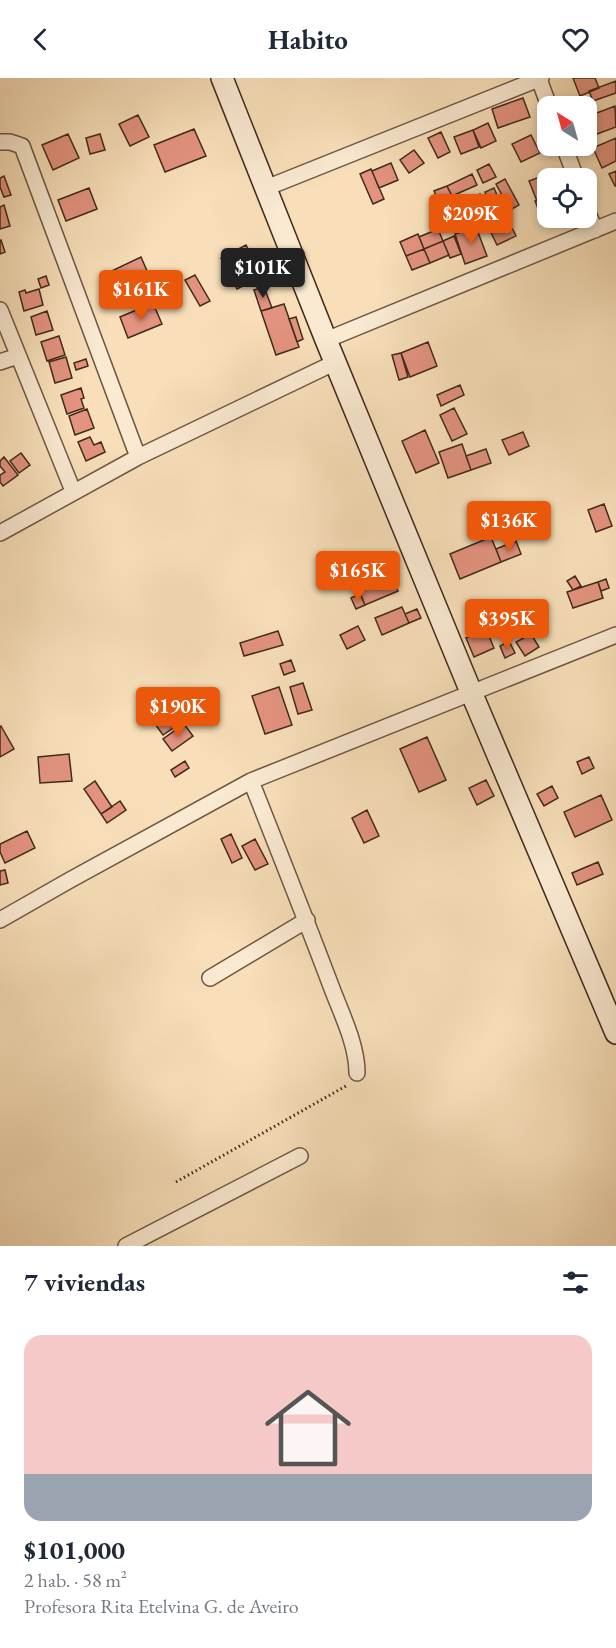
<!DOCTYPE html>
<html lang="es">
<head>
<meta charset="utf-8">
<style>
  body { margin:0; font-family:"EB Garamond",serif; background:#f2f2f3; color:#1f2937; height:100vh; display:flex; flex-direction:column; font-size:22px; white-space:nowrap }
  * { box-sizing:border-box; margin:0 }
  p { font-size:20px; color:#747a83 }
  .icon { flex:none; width:33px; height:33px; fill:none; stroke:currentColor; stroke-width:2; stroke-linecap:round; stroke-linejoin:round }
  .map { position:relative; height:1168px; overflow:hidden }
  .details { display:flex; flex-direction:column; background:#fff; flex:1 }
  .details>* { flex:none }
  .needle { width:39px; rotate:323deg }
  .controls { position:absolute; left:537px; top:18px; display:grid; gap:12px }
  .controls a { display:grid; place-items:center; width:60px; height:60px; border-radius:12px; background:#fff; box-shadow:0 3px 9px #0003; font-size:30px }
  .price { position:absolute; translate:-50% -51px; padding:0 14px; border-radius:6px; background:#ea580c; color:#fff; font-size:20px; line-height:39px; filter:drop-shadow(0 2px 3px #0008) }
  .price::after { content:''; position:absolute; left:50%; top:36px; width:18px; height:14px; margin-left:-9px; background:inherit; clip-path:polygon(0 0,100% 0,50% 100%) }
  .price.active { background:#222; color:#fff }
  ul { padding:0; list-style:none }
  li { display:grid; align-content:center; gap:12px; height:318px; padding:0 24px }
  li+li { border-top:2px solid #e0e1e3 }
  li span { display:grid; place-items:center; height:186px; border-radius:18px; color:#555 }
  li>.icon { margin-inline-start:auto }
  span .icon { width:108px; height:108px; fill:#fffc; stroke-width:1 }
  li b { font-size:26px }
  h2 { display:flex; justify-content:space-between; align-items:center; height:72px; padding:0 24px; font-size:26px }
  header { display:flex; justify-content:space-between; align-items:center; height:78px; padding:0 24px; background:#fff; font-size:27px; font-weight:700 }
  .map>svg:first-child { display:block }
</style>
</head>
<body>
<header><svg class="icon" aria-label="back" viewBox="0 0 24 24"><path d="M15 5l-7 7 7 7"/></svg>Habito<svg class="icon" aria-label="heart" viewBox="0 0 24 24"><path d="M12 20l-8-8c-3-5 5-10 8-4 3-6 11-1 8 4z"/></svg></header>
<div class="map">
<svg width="616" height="1168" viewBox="0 0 616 1168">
  <rect width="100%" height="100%" fill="#f8dfb9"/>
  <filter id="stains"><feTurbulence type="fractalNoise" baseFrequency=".00333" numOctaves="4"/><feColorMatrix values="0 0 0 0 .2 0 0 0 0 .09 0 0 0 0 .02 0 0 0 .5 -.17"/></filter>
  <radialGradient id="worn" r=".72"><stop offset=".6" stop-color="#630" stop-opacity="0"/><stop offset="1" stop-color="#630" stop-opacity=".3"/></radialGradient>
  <path fill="#e3937f" stroke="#402a1b" stroke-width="1.5" d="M573 0H595L599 10 580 18Z
    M616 3V15L593 23 589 13Z
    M523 20 530 39 498 50 492 31Z
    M615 28 616 49 597 56 589 38Z
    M138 37 149 59 130 68 119 46Z
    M488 45 496 63 481 70 473 52Z
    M194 51 206 78 165 94 154 67Z
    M473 52 479 69 461 76 454 59Z
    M441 54 450 74 438 80 428 60Z
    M68 56 79 80 53 92 42 67Z
    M100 56 105 72 90 76 86 60Z
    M531 57 540 75 521 84 512 66Z
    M616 60V83L602 90 593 70Z
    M414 72 424 85 409 95 400 82Z
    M391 85 398 102 379 110 372 93Z
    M489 86 496 99 483 105 477 92Z
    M371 91 384 121 373 126 360 96Z
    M616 93V108H615L609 96Z
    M472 96 477 107 452 118 447 108Z
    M4 98 11 117 4 119 0 109V100Z
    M540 99 548 119 537 123 529 103Z
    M505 101 519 127 510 132 496 106Z
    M447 108 452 118 439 124 434 113Z
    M89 110 97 131 66 143 58 122Z
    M494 110 503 131 495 135 485 114Z
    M480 116 483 124 472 128 469 121Z
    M548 119V140H557L544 145 535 123Z
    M4 127 10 148 0 151V129Z
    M503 131 516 158 497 167 484 140Z
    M476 149 487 178 465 186 455 156Z
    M438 151 443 163 424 171 419 159Z
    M418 156 424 171 406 178 400 164Z
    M454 158 461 176 450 180 443 163Z
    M1 162 5 174 0 176V163Z
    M443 163 449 177 430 185 424 171Z
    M246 167 258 190 233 203 221 180Z
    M424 171 430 185 412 192 406 178Z
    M141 179 151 202 111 220 101 198Z
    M195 197 210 223 200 228 185 202Z
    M46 198 49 207 41 210 38 201Z
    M241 199 245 207 237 211 233 203Z
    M264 209 272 230 261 233 254 212Z
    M39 211 43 227 24 233 19 214 25 212 26 215Z
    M153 225 162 246 128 260 120 239Z
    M284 226 299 269 276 277 261 233Z
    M47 233 53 252 36 257 31 239Z
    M296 239 303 261 297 264 289 241Z
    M59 258 65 277 47 283 41 264Z
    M428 264 437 288 410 299 401 275Z
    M401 275 408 299 399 302 392 277Z
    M66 279 72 300 55 305 49 284Z
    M86 281 88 288 76 292 74 285Z
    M460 307 464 317 441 328 437 317Z
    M81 310 84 320 81 321 84 330 67 336 61 317Z
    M454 330 467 356 452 363 440 337Z
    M87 331 94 350 75 357 69 338Z
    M425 352 439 385 416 395 402 363Z
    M523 354 529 368 509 377 502 362Z
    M90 359 94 367 101 364 105 374 86 383 78 364Z
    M462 366 471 392 448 400 439 374Z
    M486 371 491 385 471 392 466 378Z
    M21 375 30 387 19 395 10 383Z
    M4 379 18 397 3 408 0 404V397L5 394 0 388V383Z
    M604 426 612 448 596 454 588 432Z
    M491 459 501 484 460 501 450 476Z
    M516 463 521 476 501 484 496 471Z
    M389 491 398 513 365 527 356 505Z
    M575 498 581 508 573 512 567 503Z
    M606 501 609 510 601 513 598 504Z
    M598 504 603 520 573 530 567 514Z
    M360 516 365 527 356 531 351 520Z
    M512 528 524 549 502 561 490 539Z
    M402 529 409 545 382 557 375 540Z
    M417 531 421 540 409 545 405 536Z
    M358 548 365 562 347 571 340 557Z
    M486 551 494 570 474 579 466 560Z
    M278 553 283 567 244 578 240 565Z
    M531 556 539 569 525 578 516 564Z
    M509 563 515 575 505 580 500 568Z
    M291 582 295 593 284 597 280 586Z
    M303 605 312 632 298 636 290 609Z
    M279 609 292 647 265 656 252 618Z
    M160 632 173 650 163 657 150 639Z
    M184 646 193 658 172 673 163 661Z
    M1 648 14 671 0 679V649Z
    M427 659 446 702 419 714 400 671Z
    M69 676 72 703 40 705 38 679Z
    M589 679 594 690 582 696 577 684Z
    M185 683 189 690 175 699 171 692Z
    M486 702 494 718 477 727 469 710Z
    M95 703 112 729 101 736 84 711Z
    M552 708 558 720 544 728 537 716Z
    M601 717 612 742 575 759 564 734Z
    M120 723 126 732 107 745 101 736Z
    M367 732 379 758 364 765 352 740Z
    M27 753 35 770 5 785 0 774V766Z
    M231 756 242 780 232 785 221 761Z
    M255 761 268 786 255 792 242 768Z
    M598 784 603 796 577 807 572 795Z
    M5 792 8 805 0 807V793Z"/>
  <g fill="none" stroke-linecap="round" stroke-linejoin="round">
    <g stroke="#6e5742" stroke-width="18">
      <path id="street" d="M539 1 549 28
        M0 64H10L22 68 138 379
        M564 68 576 100
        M266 110 541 0
        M586 130 595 152
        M0 232 73 413
        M326 262 616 143
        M0 284 18 278
        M0 455 138 379 336 284
        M251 703C278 771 305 839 331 908 341 935 357 966 357 995
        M0 842 70 802 251 703 616 557
        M210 900 307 842
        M126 1168 300 1078"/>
    </g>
    <g stroke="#402a1b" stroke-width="24">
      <path id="secondary" d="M222 0 326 262 471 614 616 955"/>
    </g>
    <path stroke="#402a1b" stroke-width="3" stroke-dasharray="1.5 3" stroke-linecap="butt" d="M176 1104 346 1008"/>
    <use href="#street" stroke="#faead2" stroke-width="15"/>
    <use href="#secondary" stroke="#faead2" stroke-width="21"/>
  </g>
  <rect width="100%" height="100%" filter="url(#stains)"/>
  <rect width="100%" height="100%" fill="url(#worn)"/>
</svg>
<div class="controls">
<a><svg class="needle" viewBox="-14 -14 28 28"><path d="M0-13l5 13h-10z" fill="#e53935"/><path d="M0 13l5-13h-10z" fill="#747a83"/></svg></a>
<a><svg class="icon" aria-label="locate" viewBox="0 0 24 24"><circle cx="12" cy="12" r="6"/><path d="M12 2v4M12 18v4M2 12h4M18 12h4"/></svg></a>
</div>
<b class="price" style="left:471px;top:167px">$209K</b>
<b class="price active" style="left:263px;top:221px">$101K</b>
<b class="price" style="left:141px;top:243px">$161K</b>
<b class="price" style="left:509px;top:474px">$136K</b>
<b class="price" style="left:358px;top:524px">$165K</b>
<b class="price" style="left:507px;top:572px">$395K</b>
<b class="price" style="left:178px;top:660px">$190K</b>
</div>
<section class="details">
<h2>7 viviendas<svg class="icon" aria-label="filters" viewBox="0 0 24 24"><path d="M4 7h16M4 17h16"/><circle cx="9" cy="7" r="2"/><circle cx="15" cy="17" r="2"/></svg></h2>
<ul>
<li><span style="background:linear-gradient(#f6c9c9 75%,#9aa5b1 0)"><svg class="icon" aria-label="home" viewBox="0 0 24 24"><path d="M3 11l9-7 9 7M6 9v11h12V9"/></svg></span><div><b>$101,000</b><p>2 hab. · 58 m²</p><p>Profesora Rita Etelvina G. de Aveiro</p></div></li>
</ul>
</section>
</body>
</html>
